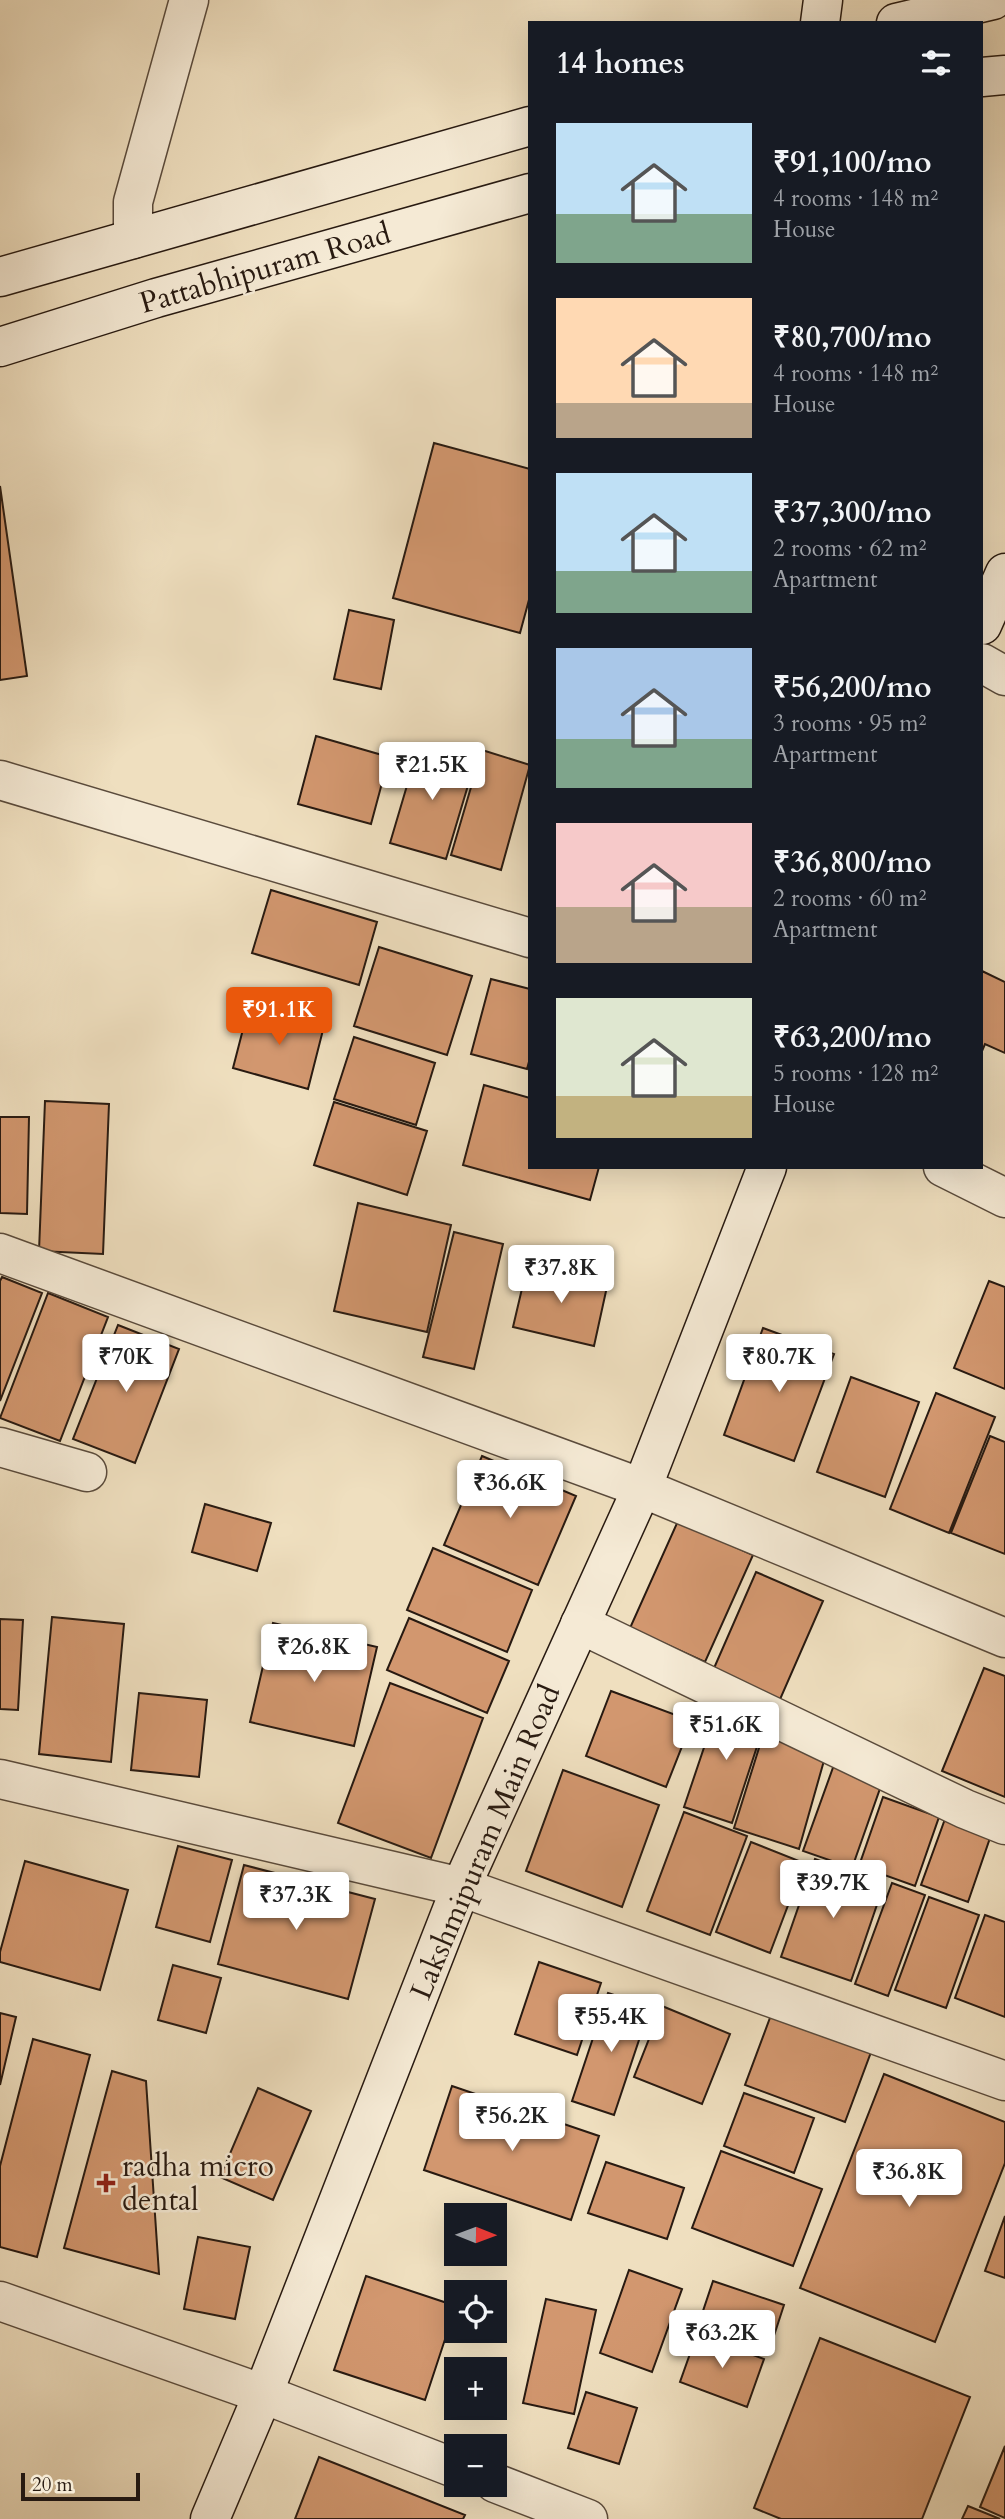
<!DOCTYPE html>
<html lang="en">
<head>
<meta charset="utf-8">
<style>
  body { margin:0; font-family:Cardo,serif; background:#242831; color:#f1f3f6; height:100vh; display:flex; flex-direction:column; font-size:26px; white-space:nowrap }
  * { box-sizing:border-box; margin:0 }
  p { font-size:23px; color:#9ea1a6 }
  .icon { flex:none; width:38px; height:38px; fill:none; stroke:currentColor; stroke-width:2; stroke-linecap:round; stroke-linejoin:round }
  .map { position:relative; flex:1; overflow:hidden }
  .panel { position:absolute; left:528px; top:21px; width:455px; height:1148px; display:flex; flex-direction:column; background:#171b24; border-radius:0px; box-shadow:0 7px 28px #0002 }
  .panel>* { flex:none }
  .needle { width:46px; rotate:91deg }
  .controls { position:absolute; left:444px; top:2203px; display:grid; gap:14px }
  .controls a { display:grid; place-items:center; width:63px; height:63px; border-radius:0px; background:#171b24; box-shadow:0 7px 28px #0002; font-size:35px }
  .scale { position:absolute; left:21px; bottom:18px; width:119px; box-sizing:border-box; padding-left:7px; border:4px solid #281a11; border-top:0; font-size:19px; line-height:24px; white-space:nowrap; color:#281a11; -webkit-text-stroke:5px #f5ead5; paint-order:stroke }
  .price { position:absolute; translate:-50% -60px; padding:0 16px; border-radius:7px; background:#fff; color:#222; font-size:23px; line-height:46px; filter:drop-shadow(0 2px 4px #0008) }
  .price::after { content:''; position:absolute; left:50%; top:42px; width:21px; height:16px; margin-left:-10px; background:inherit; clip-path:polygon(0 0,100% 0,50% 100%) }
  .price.selected { background:#ea580c; color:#fff }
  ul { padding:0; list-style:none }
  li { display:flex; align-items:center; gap:21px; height:175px; padding:0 28px }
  li span { display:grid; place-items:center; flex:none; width:196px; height:140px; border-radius:0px; color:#555 }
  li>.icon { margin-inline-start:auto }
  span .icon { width:84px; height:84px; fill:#fffc; stroke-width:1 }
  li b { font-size:30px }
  h2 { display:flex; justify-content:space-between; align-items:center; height:84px; padding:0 28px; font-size:30px }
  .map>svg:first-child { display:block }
</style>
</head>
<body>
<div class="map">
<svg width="1005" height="2519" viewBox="0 0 1005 2519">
  <rect width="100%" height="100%" fill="#efdfbf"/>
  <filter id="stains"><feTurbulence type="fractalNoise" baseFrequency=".00286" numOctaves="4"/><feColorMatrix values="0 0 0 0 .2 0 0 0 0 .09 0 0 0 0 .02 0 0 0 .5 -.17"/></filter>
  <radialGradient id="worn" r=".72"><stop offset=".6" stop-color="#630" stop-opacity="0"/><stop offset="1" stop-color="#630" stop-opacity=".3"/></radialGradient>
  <path fill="#d2976f" stroke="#281a11" stroke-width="2" d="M434 443 530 469V596L520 633 393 598Z
    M0 486 27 676 0 680Z
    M349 610 394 620 381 689 334 679Z
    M316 736 389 757 371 824 298 804Z
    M419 745 475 762 446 859 390 843Z
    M482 750 530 765 501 870 451 855Z
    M271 890 377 922 359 985 252 953Z
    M379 947 472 976 447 1055 354 1026Z
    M982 971 1005 982V1053L985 1044 982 1051Z
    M491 979 530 989V1058L527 1069 471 1054Z
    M249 1006 324 1026 308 1089 233 1068Z
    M354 1037 435 1063 416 1125 334 1099Z
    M484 1085 530 1098V1167H599L590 1200 463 1165Z
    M45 1101 109 1104 103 1254 39 1251Z
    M334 1102 427 1131 407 1195 314 1165Z
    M0 1117H29L27 1214 0 1213Z
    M358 1203 451 1225 427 1332 334 1311Z
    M454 1232 503 1244 474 1369 423 1357Z
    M528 1263 608 1282 594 1346 513 1327Z
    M2 1277 42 1293 0 1401V1281Z
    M989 1281 1005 1287V1389L954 1368Z
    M48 1293 108 1317 60 1441 0 1418Z
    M118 1325 179 1349 135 1463 73 1439Z
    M763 1328 834 1354 794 1461 724 1435Z
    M851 1377 919 1402 885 1497 817 1472Z
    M936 1393 995 1417 949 1533 890 1509Z
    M990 1436 1005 1442V1554L951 1533Z
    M482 1456 576 1496 538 1585 444 1545Z
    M205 1504 271 1523 257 1571 192 1552Z
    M678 1521 753 1555 705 1662 630 1628Z
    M433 1548 532 1590 507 1652 407 1610Z
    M756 1572 823 1601 778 1704 711 1675Z
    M52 1617 124 1624 111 1762 39 1754Z
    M409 1618 509 1661 487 1713 387 1670Z
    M0 1619 23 1620 18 1710 0 1709Z
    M273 1623 377 1647 354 1746 250 1722Z
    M984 1668 1005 1676V1797L942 1771Z
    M390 1683 483 1718 431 1858 338 1823Z
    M611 1691 692 1721 666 1787 586 1756Z
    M139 1693 207 1700 199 1777 131 1770Z
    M720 1700 767 1716 732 1823 684 1807Z
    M768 1719 827 1750 799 1849 734 1828Z
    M835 1762 883 1780 852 1868 803 1851Z
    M563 1770 659 1805 622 1907 526 1871Z
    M883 1797 939 1817 915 1886 859 1866Z
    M684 1812 747 1836 710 1935 647 1911Z
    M945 1819 991 1835 968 1902 921 1885Z
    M751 1842 804 1863 770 1953 716 1932Z
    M178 1846 232 1860 210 1942 156 1927Z
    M815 1859 884 1884 851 1981 781 1957Z
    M25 1861 128 1890 100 1990 0 1962V1952Z
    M244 1865 375 1899 348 1999 218 1964Z
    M892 1883 925 1895 888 1996 855 1984Z
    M929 1897 979 1915 946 2008 895 1990Z
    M985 1915 1005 1922V2017L955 1998Z
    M539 1962 601 1983 577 2055 515 2034Z
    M173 1965 221 1978 206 2033 158 2020Z
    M608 1993 650 2007 614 2115 572 2101Z
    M662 2006 730 2034 702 2104 634 2077Z
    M774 2007 874 2044 845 2122 745 2085Z
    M0 2013 16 2017 0 2085Z
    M33 2039 90 2055 37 2257 0 2247V2166Z
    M112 2071 146 2081 159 2274 64 2248Z
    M884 2074 1005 2122V2163L935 2342 800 2288Z
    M452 2086 599 2136 571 2220 424 2170Z
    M258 2088 311 2111 273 2200 220 2177Z
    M744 2093 814 2118 794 2173 724 2146Z
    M721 2151 822 2189 793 2266 692 2228Z
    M606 2162 684 2188 667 2239 588 2213Z
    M1005 2216V2278L985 2271Z
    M198 2237 250 2247 235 2319 184 2309Z
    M629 2270 682 2289 652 2372 600 2353Z
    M366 2276 456 2306 425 2400 334 2370Z
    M713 2281 784 2305 768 2354 697 2329Z
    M546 2299 596 2310 574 2414 523 2403Z
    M697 2334 764 2359 747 2407 680 2382Z
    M820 2338 970 2397 922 2519H781L754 2508Z
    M586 2392 637 2408 619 2464 568 2448Z
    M1005 2446V2518L980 2507Z
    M319 2457 465 2515 463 2519H295Z
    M968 2506 1000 2519H962Z"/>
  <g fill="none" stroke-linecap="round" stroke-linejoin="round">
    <g stroke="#5a4b3c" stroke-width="41">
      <path id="street" d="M133 239V202L189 0
        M982 663 1005 676
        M0 780 530 938
        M943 1167 1005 1198
        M0 1253 642 1488 1005 1638
        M0 1447 87 1472
        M580 1624 965 1809 1005 1825
        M0 1779 461 1887 1005 2081
        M0 2301 263 2394 457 2469
        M495 2483 588 2519"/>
    </g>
    <g stroke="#281a11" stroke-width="41">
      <path id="secondary" d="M820 23 823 0
        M896 23 993 0
        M982 77 1005 75
        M0 277 530 126
        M0 347 156 298 530 193
        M982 625 1005 573
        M210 2519 263 2394 461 1887 642 1488 767 1167"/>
    </g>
    <use href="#street" stroke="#f5ead5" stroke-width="38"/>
    <use href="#secondary" stroke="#f5ead5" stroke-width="38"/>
  </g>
  <path fill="#8f2418" stroke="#f5ead5" stroke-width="2.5" d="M102.5 2172.5h7v7h7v7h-7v7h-7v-7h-7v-7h7z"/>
  <g text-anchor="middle" stroke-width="5" stroke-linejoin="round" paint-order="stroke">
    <g font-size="30" fill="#281a11" stroke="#f5ead5">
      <text transform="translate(265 268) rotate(-16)" y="10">Pattabhipuram Road</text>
      <text transform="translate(485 1842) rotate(-67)" y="10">Lakshmipuram Main Road</text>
    </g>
    <g font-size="30" fill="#281a11" stroke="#f5ead5" text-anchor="start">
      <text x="122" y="2176">radha micro<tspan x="122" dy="34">dental</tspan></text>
    </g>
  </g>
  <rect width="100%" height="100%" filter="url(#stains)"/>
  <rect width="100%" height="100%" fill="url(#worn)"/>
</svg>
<div class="controls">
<a><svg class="needle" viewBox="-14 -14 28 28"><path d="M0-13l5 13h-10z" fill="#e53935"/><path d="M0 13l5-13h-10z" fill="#9ea1a6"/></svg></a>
<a><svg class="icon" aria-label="locate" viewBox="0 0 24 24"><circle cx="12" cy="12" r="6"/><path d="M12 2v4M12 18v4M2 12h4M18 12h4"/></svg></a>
<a>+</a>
<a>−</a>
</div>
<div class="scale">20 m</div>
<b class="price" style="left:432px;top:802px">₹21.5K</b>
<b class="price selected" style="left:279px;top:1047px">₹91.1K</b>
<b class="price" style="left:561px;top:1305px">₹37.8K</b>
<b class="price" style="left:126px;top:1394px">₹70K</b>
<b class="price" style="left:779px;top:1394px">₹80.7K</b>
<b class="price" style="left:510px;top:1520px">₹36.6K</b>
<b class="price" style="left:314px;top:1684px">₹26.8K</b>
<b class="price" style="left:726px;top:1762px">₹51.6K</b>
<b class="price" style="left:833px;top:1920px">₹39.7K</b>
<b class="price" style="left:296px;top:1932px">₹37.3K</b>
<b class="price" style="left:611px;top:2054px">₹55.4K</b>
<b class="price" style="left:512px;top:2153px">₹56.2K</b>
<b class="price" style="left:909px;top:2209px">₹36.8K</b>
<b class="price" style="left:722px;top:2370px">₹63.2K</b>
<section class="panel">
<h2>14 homes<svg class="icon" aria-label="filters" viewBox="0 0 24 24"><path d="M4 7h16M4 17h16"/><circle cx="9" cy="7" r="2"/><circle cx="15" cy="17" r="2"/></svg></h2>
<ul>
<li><span style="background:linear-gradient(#bfe0f5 65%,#7fa58c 0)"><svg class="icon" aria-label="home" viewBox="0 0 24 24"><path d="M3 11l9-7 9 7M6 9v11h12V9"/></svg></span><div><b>₹91,100/mo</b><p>4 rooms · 148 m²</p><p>House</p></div></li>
<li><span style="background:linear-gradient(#ffd9b3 75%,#b9a48a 0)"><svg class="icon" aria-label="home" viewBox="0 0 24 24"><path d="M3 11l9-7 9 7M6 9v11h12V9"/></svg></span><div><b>₹80,700/mo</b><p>4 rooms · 148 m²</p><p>House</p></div></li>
<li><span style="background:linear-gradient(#bfe0f5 70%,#7fa58c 0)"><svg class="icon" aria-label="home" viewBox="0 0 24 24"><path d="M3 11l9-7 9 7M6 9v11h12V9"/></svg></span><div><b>₹37,300/mo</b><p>2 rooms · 62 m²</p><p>Apartment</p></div></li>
<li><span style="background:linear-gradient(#a9c7e8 65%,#7fa58c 0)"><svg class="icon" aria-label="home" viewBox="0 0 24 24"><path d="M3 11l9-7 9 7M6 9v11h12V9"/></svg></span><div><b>₹56,200/mo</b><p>3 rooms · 95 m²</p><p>Apartment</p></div></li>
<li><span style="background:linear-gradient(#f6c9c9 60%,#b9a48a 0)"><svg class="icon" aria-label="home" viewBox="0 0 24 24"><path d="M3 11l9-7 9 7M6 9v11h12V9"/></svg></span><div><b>₹36,800/mo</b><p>2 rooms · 60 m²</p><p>Apartment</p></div></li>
<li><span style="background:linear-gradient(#dfe7d0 70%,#c2b280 0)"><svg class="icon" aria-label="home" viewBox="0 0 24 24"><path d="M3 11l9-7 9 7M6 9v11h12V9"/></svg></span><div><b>₹63,200/mo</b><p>5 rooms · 128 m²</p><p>House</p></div></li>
</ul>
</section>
</div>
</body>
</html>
